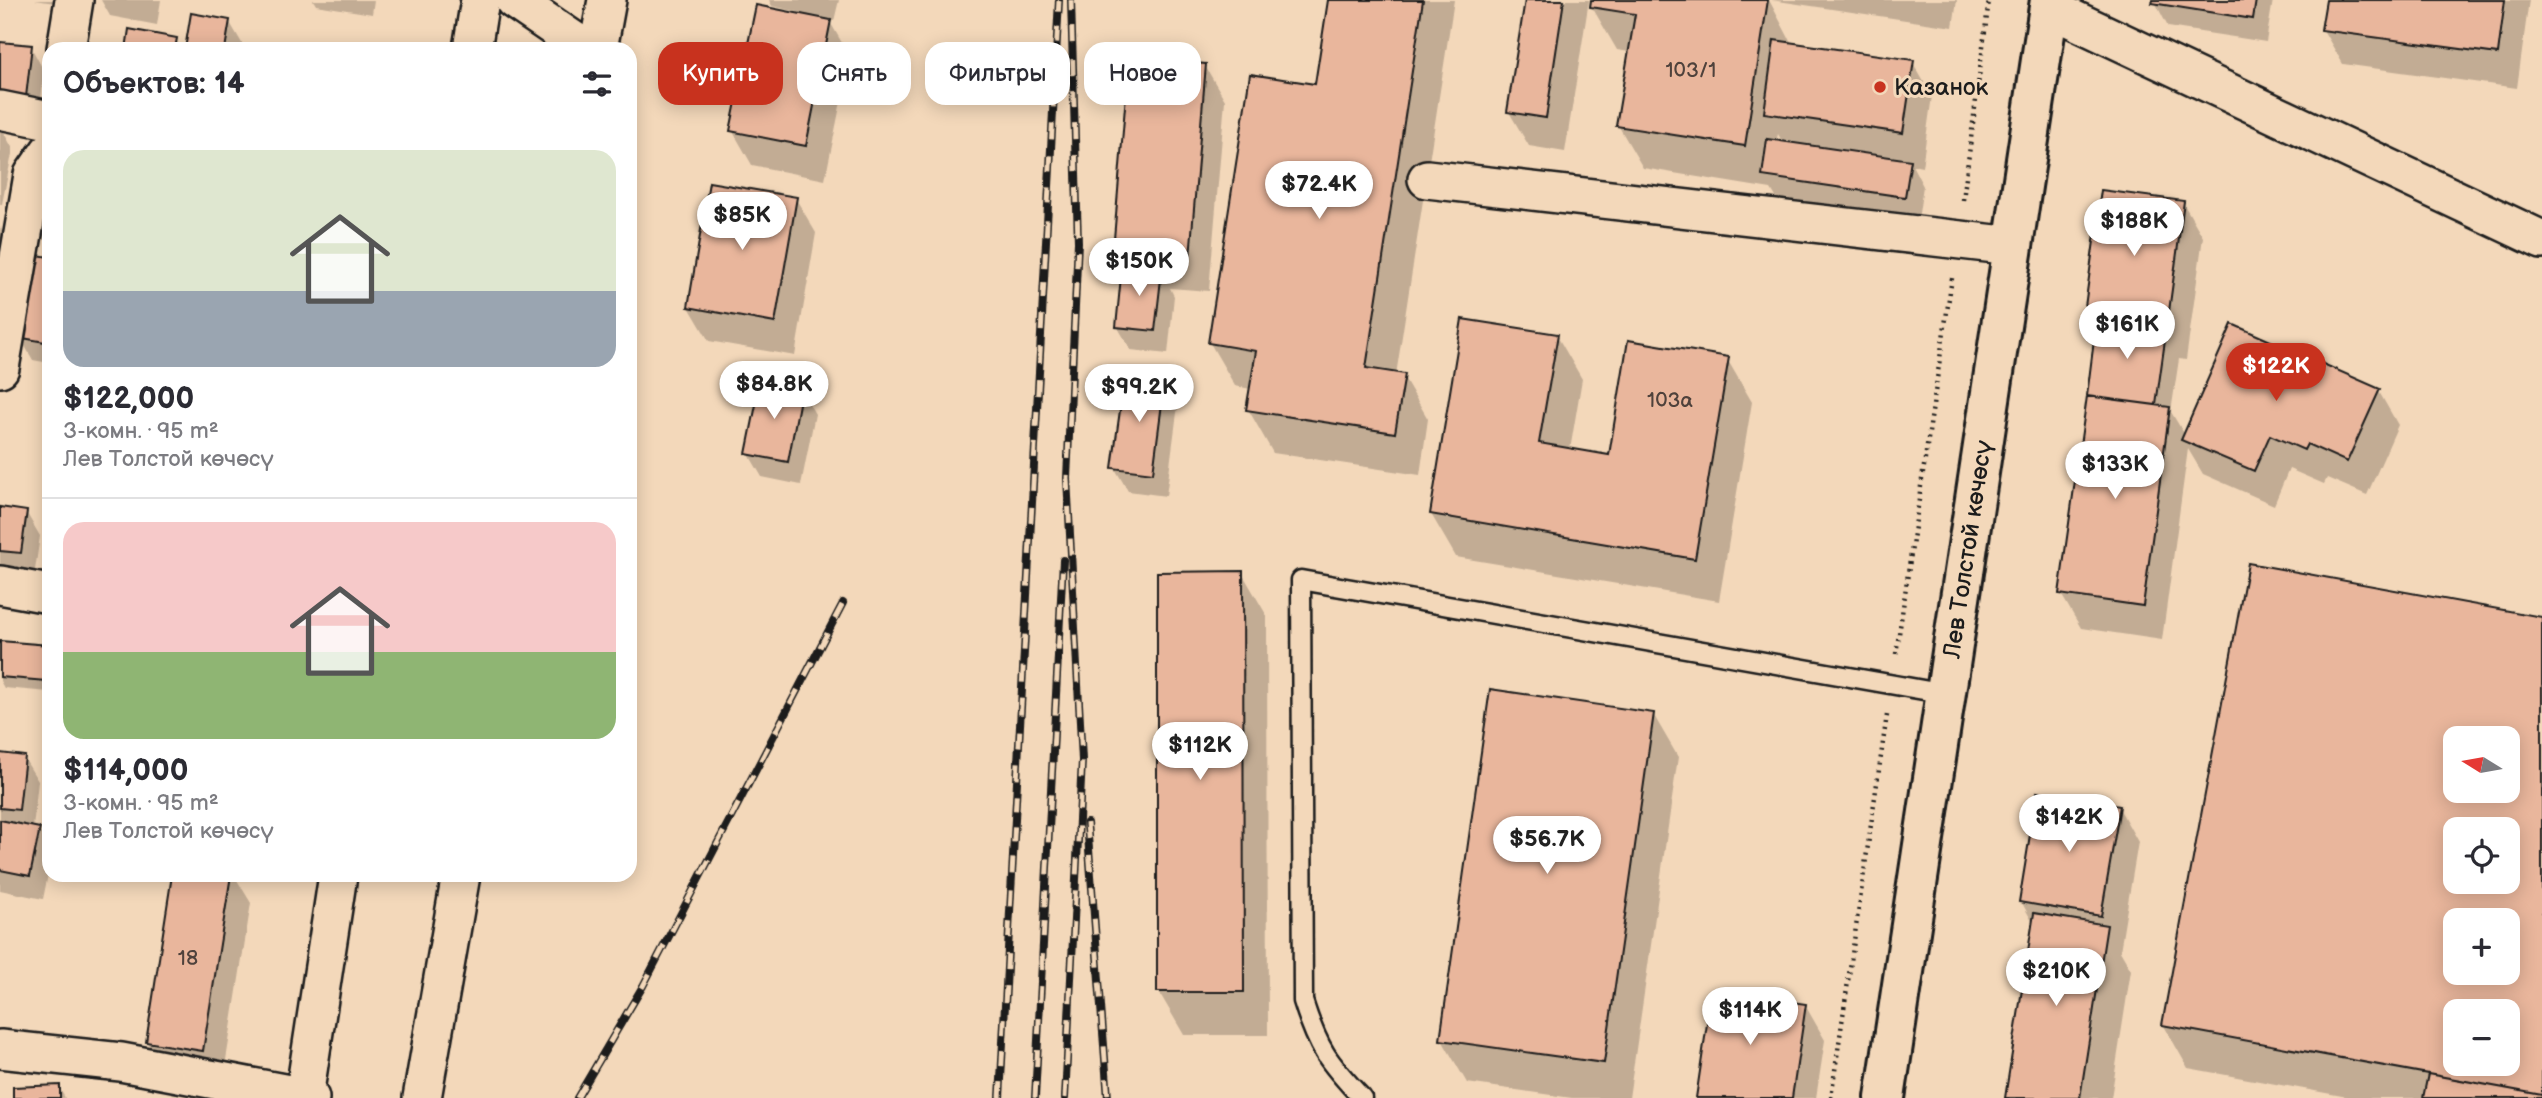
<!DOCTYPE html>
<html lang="ru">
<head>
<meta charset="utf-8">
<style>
  body { margin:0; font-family:"Balsamiq Sans",sans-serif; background:#f2f2f3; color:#2b2b33; height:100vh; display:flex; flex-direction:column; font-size:26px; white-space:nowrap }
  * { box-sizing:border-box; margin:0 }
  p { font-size:23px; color:#7c7c81 }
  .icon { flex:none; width:38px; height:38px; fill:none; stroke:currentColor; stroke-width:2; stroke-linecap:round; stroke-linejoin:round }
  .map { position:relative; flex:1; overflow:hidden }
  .details { position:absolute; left:42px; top:42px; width:595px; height:840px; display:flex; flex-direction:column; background:#fff; border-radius:21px; box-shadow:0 4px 18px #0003 }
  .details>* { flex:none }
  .hud { position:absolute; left:658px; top:42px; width:665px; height:63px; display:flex; gap:14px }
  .needle { width:46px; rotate:281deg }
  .buttons { position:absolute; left:2443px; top:726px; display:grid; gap:14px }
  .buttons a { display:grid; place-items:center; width:77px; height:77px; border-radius:14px; background:#fff; box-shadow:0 4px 18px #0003; font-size:35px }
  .price { position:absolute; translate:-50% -60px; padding:0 16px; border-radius:24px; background:#fff; color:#222; font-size:23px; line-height:46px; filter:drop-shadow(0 2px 4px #0008) }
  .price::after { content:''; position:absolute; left:50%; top:42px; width:21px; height:16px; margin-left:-10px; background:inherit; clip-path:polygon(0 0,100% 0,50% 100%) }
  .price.active { background:#c8321e; color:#fff }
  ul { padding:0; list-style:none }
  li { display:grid; align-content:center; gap:14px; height:371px; padding:0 21px }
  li+li { border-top:2px solid #e1e1e2 }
  li span { display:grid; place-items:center; height:217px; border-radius:21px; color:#555 }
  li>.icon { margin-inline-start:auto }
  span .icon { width:126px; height:126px; fill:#fffc; stroke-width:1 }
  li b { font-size:30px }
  h2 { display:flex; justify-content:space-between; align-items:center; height:84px; padding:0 21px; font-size:30px }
  .chip { padding:0 24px; border-radius:21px; background:#fff; box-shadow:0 4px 18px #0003; font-size:24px; line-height:63px }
  .chip.active { background:#c8321e; color:#fff }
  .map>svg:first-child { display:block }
</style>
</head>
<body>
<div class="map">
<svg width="2542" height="1098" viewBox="0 0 2542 1098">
  <rect width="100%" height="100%" fill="#f3d8ba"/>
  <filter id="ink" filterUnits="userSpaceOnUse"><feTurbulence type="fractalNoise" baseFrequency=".0143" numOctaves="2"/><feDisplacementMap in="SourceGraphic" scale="14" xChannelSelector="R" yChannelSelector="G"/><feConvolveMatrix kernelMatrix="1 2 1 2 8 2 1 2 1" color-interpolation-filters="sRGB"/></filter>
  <g filter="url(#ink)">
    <path fill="#0003" fill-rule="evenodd" d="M35 0H75L74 6Z
      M101 0H161L157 25 110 16Z
      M313 0H374L372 14 316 5Z
      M769 0H839L834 21 829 20 850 57 825 180 752 165 732 130 798 15V12L772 6Z
      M1330 0H1454L1396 375 1403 376 1428 419 1420 475 1273 453 1248 409 1251 389 1235 386 1210 343 1316 86Z
      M1526 0H1589L1565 152 1529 146 1509 112Z
      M1593 0H1769L1792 44 1912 61 1932 96 1922 167 1912 165 1923 186 1918 220 1777 199 1771 189 1643 168 1618 125 1630 52 1617 50 1592 7ZM1778 134 1783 143 1776 142Z
      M1771 0H1957L1953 27Z
      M2154 0H2273L2266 42 2168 27Z
      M2327 0H2529L2517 88 2343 64 2323 30Z
      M229 21 243 45 242 49H186Z
      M176 40 181 49H127Z
      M0 44 31 47 44 71 39 120 0 116Z
      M1205 66 1225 100 1209 291 1170 288 1174 296 1168 354 1131 350 1117 326 1124 266 1115 250Z
      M0 126 13 149 2 204H0Z
      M796 199 816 233 795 356 709 341 689 307Z
      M2183 203 2203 237 2186 360 2179 359 2171 412 2185 435 2378 390 2398 425 2367 495 2327 478 2324 484 2289 469 2274 505 2203 474 2188 449 2162 640 2081 628 2061 594 2097 332 2086 314Z
      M0 227 13 250 0 325Z
      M49 259V363L33 360 19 336Z
      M1557 336 1582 379 1570 450 1610 457 1727 359 1752 402 1719 601 1456 557 1431 514Z
      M1164 381 1178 405 1166 496 1128 491 1114 467Z
      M801 390 815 414 801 485 762 477 748 453Z
      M0 509 26 512 40 536 34 577 0 572Z
      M1242 573 1267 616 1268 1035H1184L1159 992Z
      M2542 619V1098H2353L2188 1068 2163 1024ZM2455 738H2508V791H2455ZM2455 830H2508V882H2455ZM2455 920H2508V973H2455ZM2455 1012H2508V1064H2455Z
      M0 647H48L49 692 4 688 0 681Z
      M1653 714 1678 757 1629 1098H1572L1467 1083 1442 1040Z
      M0 755 24 758 38 781 33 828 38 829 49 848V870L43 899 0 890Z
      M2119 808 2138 842 2120 951 2131 970 2111 1098H2006L2034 925 2021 901Z
      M174 875H234L251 903 222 1085 167 1076 147 1042Z
      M1805 1005 1825 1040 1816 1098H1698Z
      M59 1087 65 1098H15Z"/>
    <path fill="#e9b69c" stroke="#1c1c1c" stroke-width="2" fill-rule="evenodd" d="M1328 0H1423L1366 368 1405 374 1395 433 1246 410 1256 351 1208 343 1250 74 1315 84Z
      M1525 0H1564L1546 118 1507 112Z
      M1591 0H1768L1745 146 1616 126 1635 14 1590 7Z
      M2153 0H2256L2253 19 2152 3Z
      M2326 0H2505L2498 54 2321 30Z
      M756 5 831 20 806 146 730 131Z
      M191 13 230 20 225 49H185Z
      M129 29 177 38 175 49H126Z
      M1774 40 1914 60 1903 133 1764 113Z
      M0 42 32 45 26 97 0 94Z
      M1129 58 1206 64 1190 257 1113 251Z
      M1767 139 1911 160 1905 197 1762 176Z
      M709 182 797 197 775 323 688 307Z
      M2101 190 2184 201 2167 326 2084 314Z
      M32 254 49 257V321L45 342 17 337Z
      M1122 266 1162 270 1155 331 1116 327Z
      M2097 316 2167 326 2156 405 2087 396Z
      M1462 319 1558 334 1539 443 1609 455 1628 340 1729 357 1695 559 1430 514Z
      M2232 324 2380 389 2347 462 2307 444 2304 450 2270 435 2254 471 2181 440Z
      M1125 374 1165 380 1153 473 1112 468Z
      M761 380 802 388 788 462 746 454Z
      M2087 396 2170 407 2143 606 2059 594Z
      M0 507 27 511 21 553 0 551Z
      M2248 563 2542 617V1095L2162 1025ZM2455 738H2508V791H2455ZM2455 830H2508V882H2455ZM2455 920H2508V973H2455ZM2455 1012H2508V1064H2455Z
      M1243 571 1244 992H1157V572Z
      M0 641 49 645 46 681 0 677Z
      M1490 689 1654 713 1604 1063 1440 1040Z
      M0 753 25 756 19 810 0 808Z
      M2037 792 2120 806 2101 916 2019 902Z
      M0 820 40 828 30 876 0 870Z
      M172 875H231L203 1051 146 1042Z
      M2034 913 2107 925 2080 1098H2005Z
      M1712 990 1806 1004 1792 1098H1696Z
      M2428 1074 2542 1095V1098H2423Z
      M60 1085V1098H13V1087Z"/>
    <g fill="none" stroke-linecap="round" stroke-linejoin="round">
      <g stroke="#1c1c1c" stroke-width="23">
        <path id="service" d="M1362 1098C1328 1062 1318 1049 1303 1001L1301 580 1946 694"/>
      </g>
      <g stroke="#1c1c1c" stroke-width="42">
        <path id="minor" d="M514 0 586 49
          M2049 8 2542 240
          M66 49 74 0
          M472 49 480 0
          M598 49 607 0
          M0 110 49 120
          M1427 179 2013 246
          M0 368 33 175 49 152
          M0 585 49 594
          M0 1049 121 1062 310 1098
          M304 1097 338 875
          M422 1098 461 875"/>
      </g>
      <g stroke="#1c1c1c" stroke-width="44">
        <g id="primary">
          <path id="s1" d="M1885 1098 2050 0"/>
        </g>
      </g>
      <path stroke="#1c1c1c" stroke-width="4.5" stroke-dasharray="2 5" stroke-linecap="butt" d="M1963 200 1989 0
        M1896 654 1952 278
        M1831 1098 1887 715"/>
      <use href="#service" stroke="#f3d8ba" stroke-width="18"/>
      <use href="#minor" stroke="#f3d8ba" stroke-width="37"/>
      <use href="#primary" stroke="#f3d8ba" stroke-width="38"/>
      <g stroke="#1c1c1c" stroke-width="8">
        <path id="rail" d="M1087 823 1108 1098
          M577 1098 643 986 843 603
          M1000 1098 1059 0
          M1035 1098 1063 560
          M1065 1098 1082 760 1067 478 1078 242 1071 0"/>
      </g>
      <use href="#rail" stroke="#f3d8ba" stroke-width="5" stroke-dasharray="16" stroke-linecap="butt"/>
    </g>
  </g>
  <circle fill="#c8321e" stroke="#f3d8ba" stroke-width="2.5" cx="1880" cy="87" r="7"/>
  <g text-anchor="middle" stroke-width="6" stroke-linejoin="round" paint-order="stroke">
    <g font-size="21" fill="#4f423c">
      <text x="1691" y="77">103/1</text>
      <text x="1670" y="407">103а</text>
      <text x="188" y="965">18</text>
    </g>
    <g font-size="24" fill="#1c1c1c" stroke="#f3d8ba" text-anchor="start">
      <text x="1894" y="95">Казанок</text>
    </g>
    <g font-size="24" fill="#1c1c1c" stroke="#f3d8ba">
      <text dy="8" stroke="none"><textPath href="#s1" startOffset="555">Лев Толстой көчөсү</textPath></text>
    </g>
  </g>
</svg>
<div class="buttons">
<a><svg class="needle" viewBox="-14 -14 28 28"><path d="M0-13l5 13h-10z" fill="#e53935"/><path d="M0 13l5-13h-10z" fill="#7c7c81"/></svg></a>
<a><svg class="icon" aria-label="locate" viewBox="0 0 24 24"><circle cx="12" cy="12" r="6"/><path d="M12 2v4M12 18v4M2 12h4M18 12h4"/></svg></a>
<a>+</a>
<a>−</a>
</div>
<b class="price" style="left:1319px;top:221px">$72.4K</b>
<b class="price" style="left:742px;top:252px">$85K</b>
<b class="price" style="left:2134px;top:258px">$188K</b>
<b class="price" style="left:1139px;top:298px">$150K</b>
<b class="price" style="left:2127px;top:361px">$161K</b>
<b class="price active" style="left:2276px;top:403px">$122K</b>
<b class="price" style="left:774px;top:421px">$84.8K</b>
<b class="price" style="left:1139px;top:424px">$99.2K</b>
<b class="price" style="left:2115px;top:501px">$133K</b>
<b class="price" style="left:1200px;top:782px">$112K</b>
<b class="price" style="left:2069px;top:854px">$142K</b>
<b class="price" style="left:1547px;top:876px">$56.7K</b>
<b class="price" style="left:2056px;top:1008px">$210K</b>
<b class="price" style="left:1750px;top:1047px">$114K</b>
<div class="hud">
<a class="chip active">Купить</a>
<a class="chip">Снять</a>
<a class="chip">Фильтры</a>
<a class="chip">Новое</a>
</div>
<section class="details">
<h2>Объектов: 14<svg class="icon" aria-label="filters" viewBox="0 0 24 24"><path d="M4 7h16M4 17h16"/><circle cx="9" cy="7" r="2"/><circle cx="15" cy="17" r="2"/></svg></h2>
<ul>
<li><span style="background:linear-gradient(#dfe7d0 65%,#9aa5b1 0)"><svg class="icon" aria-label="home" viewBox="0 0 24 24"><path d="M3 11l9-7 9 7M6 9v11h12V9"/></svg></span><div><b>$122,000</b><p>3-комн. · 95 m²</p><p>Лев Толстой көчөсү</p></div></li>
<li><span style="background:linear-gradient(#f6c9c9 60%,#8fb573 0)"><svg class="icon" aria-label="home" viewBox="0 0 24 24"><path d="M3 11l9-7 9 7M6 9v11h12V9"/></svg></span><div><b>$114,000</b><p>3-комн. · 95 m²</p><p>Лев Толстой көчөсү</p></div></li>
</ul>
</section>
</div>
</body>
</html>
